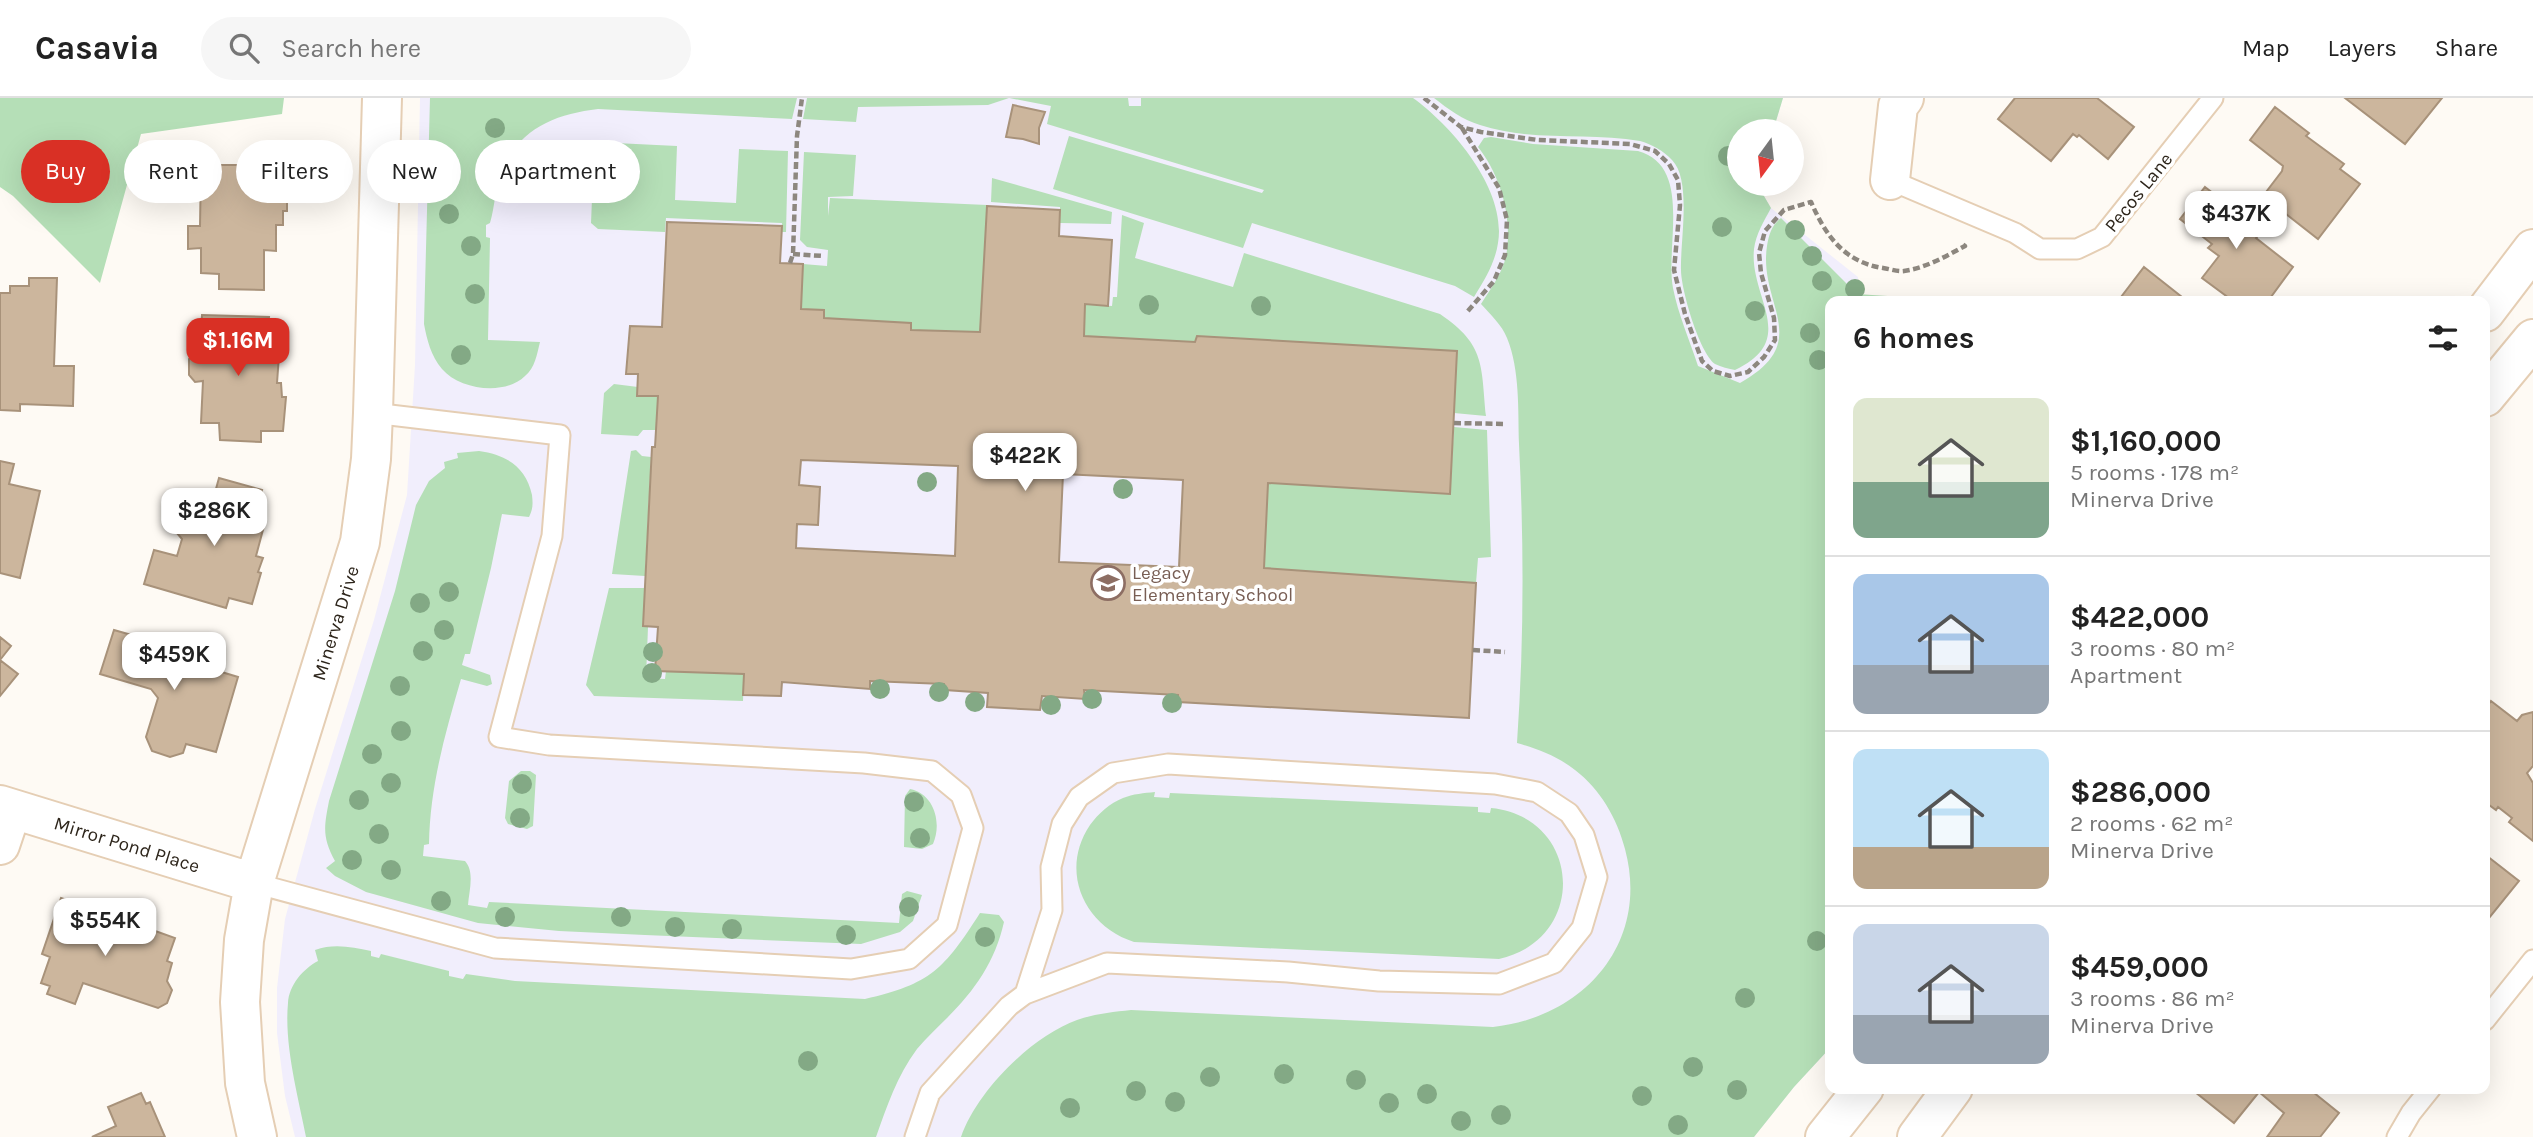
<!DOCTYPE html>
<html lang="en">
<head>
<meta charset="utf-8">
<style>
  body { margin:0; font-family:Karla,sans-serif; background:#f6f6f6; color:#222; height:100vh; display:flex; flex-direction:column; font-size:26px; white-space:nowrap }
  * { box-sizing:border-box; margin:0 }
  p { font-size:23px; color:#767676 }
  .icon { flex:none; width:38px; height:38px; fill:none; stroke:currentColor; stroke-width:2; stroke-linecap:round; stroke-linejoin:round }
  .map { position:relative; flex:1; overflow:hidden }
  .drawer { position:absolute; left:1825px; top:198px; width:665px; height:798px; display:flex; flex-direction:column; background:#fff; border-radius:14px; box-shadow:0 7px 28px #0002 }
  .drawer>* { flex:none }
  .banner { position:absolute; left:21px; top:42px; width:665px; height:63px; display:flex; gap:14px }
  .needle { width:46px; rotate:195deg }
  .fabs { position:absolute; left:1727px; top:21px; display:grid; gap:14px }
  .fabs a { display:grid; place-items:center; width:77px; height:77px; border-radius:50%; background:#fff; box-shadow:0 7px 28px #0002; font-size:35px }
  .price { position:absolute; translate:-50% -60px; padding:0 16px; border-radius:14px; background:#fff; color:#222; font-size:23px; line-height:46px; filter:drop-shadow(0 2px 4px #0008) }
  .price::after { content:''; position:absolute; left:50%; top:42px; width:21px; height:16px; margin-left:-10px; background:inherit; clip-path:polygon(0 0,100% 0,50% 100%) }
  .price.active { background:#d93025; color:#fff }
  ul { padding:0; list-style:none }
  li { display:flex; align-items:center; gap:21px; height:175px; padding:0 28px }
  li+li { border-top:2px solid #e0e0e0 }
  li span { display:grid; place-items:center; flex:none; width:196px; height:140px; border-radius:14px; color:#555 }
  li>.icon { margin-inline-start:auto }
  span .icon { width:84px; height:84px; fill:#fffc; stroke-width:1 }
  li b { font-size:30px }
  h2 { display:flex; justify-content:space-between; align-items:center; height:84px; padding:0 28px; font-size:30px }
  .tag { padding:0 24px; border-radius:32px; background:#fff; box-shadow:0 7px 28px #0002; font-size:24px; line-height:63px }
  .tag.active { background:#d93025; color:#fff }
  header { display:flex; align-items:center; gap:42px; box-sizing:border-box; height:98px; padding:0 35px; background:#fff; border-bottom:2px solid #e0e0e0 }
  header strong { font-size:33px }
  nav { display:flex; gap:38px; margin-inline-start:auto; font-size:24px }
  .search { width:490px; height:63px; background:#f6f6f6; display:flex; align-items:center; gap:18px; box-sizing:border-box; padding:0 24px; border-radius:38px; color:#767676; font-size:26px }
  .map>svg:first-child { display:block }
</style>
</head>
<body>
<header>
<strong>Casavia</strong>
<div class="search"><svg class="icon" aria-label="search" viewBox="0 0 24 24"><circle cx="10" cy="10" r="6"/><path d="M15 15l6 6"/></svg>Search here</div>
<nav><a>Map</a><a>Layers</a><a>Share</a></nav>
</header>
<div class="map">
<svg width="2533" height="1039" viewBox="0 0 2533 1039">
  <rect width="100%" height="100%" fill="#fefaf4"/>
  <path fill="#f1eefc" d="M420 0H1783L1773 33H1740V86H1757L1771 110 1858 179 1857 203H1830V950L1794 989 1754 1039H295L285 998 277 935V890L285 821 315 711 374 522 407 397 415 267Z"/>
  <path fill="#b5dfb7" d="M0 0H284L282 16 141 36 100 185 13 98 0 89Z
    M430 0H797L792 21 598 11C556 16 520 30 502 72 495 88 495 109 490 125L486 127V139L490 140 488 242 540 244C537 256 535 270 525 278 505 298 460 292 442 271 431 258 427 242 424 226Z
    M807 0H1009L988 7 858 9 856 24 803 21Z
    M1009 0H1128L1129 8H1141V0H1413C1453 29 1507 92 1498 145 1495 165 1485 181 1474 199L1455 188 1252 125 1243 150 1053 91 1069 38 1262 95 1264 92 1047 26 1051 8Z
    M1434 0H1783L1773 33H1740V86H1757L1771 110C1764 123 1756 136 1754 151 1749 200 1800 241 1735 272 1729 271 1721 269 1715 266 1699 254 1681 191 1681 172 1680 144 1692 82 1672 62 1664 53 1651 46 1640 43 1588 34 1531 44 1480 27 1463 22 1448 11 1434 0Z
    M1491 39 1533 46 1638 53C1693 68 1665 148 1673 190 1678 216 1690 243 1698 268L1740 285C1815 243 1758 207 1767 148 1769 136 1772 127 1781 120L1857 196 1964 203H1830V950L1794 989 1754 1039H961C977 993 1032 938 1077 922 1094 916 1113 914 1131 912L1493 929C1585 919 1650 844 1625 751 1617 720 1600 691 1575 672 1557 658 1538 651 1517 645 1524 545 1524 446 1519 346 1518 312 1520 272 1507 240 1502 227 1490 216 1481 206 1490 192 1503 174 1506 158 1513 121 1501 78 1478 49L1484 40Z
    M595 44 677 48 675 102 736 105 739 51 788 53 786 134H781L782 125 666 120 665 134 598 131 591 125 592 101 533 98 529 95C541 66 563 46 595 44Z
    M804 54 856 57 853 98 828 99V118L830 100 987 107 980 234 911 232 824 220V212L801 211 803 166 827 168 828 152 807 149 800 142Z
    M992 80 1112 114 1111 126 1060 125V109L991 104Z
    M1122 117 1144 125 1135 160 1233 189 1244 155 1440 216C1486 247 1481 268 1486 318L1454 315 1457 253 1197 238 1195 244 1084 238 1085 206 1112 208 1113 199H1117Z
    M614 286 638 289V298H658L656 332H643L638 338 601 336 604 295Z
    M1454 329 1487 332 1491 459 1478 460 1476 485 1264 470 1268 385 1450 396Z
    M636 352 642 358 651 359 645 478 612 476 631 353Z
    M479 353C507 357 526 369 532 397 533 406 533 411 529 419L502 416 491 470 470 556H465L462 567 490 577 492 586 487 588 461 581C445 636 430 688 429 746L424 747 423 758 465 763C475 774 469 793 468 807L487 810 489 804 899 825 902 796 907 793 922 797 913 823 900 834 861 846 645 837 559 833 478 825 366 794 335 778 326 770 335 763C322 739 324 729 329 703L395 493 416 407 429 383 445 370 444 364 458 360 457 355Z
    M609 490H645L643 528 648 529 646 580 665 581 666 573 744 576 743 603 594 598 586 587Z
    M521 673H530L536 677 533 728 527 731 508 726 505 720 509 683Z
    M910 691C935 696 942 726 933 746L922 751 904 749 905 698Z
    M1155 694 1154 699 1169 700 1170 695 1478 709V714L1490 715 1491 710C1582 719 1589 841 1499 861L1134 844C1084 828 1059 773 1090 727 1098 716 1110 705 1123 700 1133 696 1144 695 1155 694Z
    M980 815 999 817 1004 824C995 864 975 892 947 920 937 930 926 940 917 951 897 978 887 1008 876 1039H306C298 998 284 947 288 905 289 887 303 871 318 863L315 852C334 845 352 849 371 853V858L379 860 381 856 449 873V878L463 881 466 876 515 883 865 901C931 886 944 871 980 815Z"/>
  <path fill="#ccb69d" stroke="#a8927a" stroke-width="2" fill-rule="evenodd" d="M2015 0H2097L2134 29 2108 61 2079 37 2077 39 2073 36 2051 63 1998 21Z
    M2345 0H2442L2405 46Z
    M1013 7 1045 14 1039 30V46L1023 41 1006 39Z
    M2275 9 2309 35 2306 38 2344 66 2340 71 2360 86 2318 141 2263 98 2282 73 2283 68 2250 42Z
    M201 67H262L261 78H287V113H283V127H276V153L264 152V192L219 191V176L201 175V150L188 151V128H200Z
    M2205 89 2262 133 2256 140 2293 169 2268 203H2233L2202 180 2219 158 2208 150 2212 146 2180 121Z
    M987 108 1060 112 1059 138 1112 142 1108 208 1085 206 1084 238 1195 244 1197 238 1457 253 1450 396 1268 385 1264 470 1476 485 1469 620 1178 604V597L1084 592 1085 601 1042 598 1040 612 987 609 988 595 945 592 944 586 870 583V591L782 584 781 598 743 597 744 576 655 573 658 529 643 528 652 349H655L658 298H637L638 276H626L630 228 662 229 667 124 782 128 780 165 803 166 801 211 824 212V220L911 225V232L980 234ZM801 362 958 368 955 458 796 450 797 426 818 427 820 389 799 387ZM1063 376 1183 382 1179 469 1059 464Z
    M2144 169 2187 203H2118Z
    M29 180H57L54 268H74L73 308 20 306V313L0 312V195H10V188H29Z
    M202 217 269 219 264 256 279 257 277 285H281L282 299H286L283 333H261V344L220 342 219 325H201L203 283 195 284 189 277V261L200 254Z
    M0 363 14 366 9 386 40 393 20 480 0 475Z
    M219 380 262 392 252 425 264 428 256 458 263 460 258 474 261 475 252 506 229 500 226 510 144 486 154 452 177 458 182 441 172 429 178 412 191 410 196 392 214 398Z
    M114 532 156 544 154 550 172 555 174 551 217 564 215 572 238 579 216 654 186 646 183 655 170 659 152 653 146 639 158 600 151 591 100 576Z
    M0 539 11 548 0 562Z
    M0 562 18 576 0 598Z
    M2491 603 2517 623 2522 617 2533 614V668L2527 675 2533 685V743L2509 724 2512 720 2498 709 2496 712 2485 704V611Z
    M2487 758 2519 783 2489 820 2485 816V761Z
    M61 800 108 817 105 827 125 834 127 826 145 833 147 830 175 840 167 863 172 865 167 883 172 892 167 905 158 910 83 885 75 906 47 896 50 888 41 885 50 859 42 856Z
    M2190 990H2308L2339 1015 2320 1039H2267L2284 1015 2259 994 2234 1025Z
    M141 995 146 1006 150 1004 165 1039H92L116 1028 108 1009Z"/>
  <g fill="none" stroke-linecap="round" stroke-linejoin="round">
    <g stroke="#e5ceb4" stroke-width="23">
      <path id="lane" d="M1890 82 2015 135 2040 151H2077L2102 139 2213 0
        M254 785 495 850 851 871 909 861 947 827 973 730 961 697 932 673 864 665 549 647 499 639 552 438 560 337 373 315
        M2485 922 2533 862
        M915 1039 930 995 1009 908 1025 896 1107 865 1288 874 1379 883 1499 886 1554 865 1582 830 1597 779 1584 737 1569 715 1537 694 1495 686 1168 666 1113 675 1079 699 1062 726 1051 769 1052 812 1025 896
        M2397 1039 2411 1015 2431 990"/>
    </g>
    <g stroke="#e5ceb4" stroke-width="42">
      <path id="street" d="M1890 82 1898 8 1904 0
        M0 707 254 785
        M0 747 12 711
        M257 1039 245 985 240 904 244 842 254 785 360 444 371 361 373 315 382 0"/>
    </g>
    <g stroke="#e5ceb4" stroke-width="42">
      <path id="secondary" d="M2485 214 2533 151
        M2485 299 2533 241
        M1825 1039 1864 990
        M1917 1039 1953 990"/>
    </g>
    <path stroke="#8d877f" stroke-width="4.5" stroke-dasharray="7 3.5" stroke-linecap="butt" d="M1424 0 1461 29 1481 34 1538 42 1630 46 1655 53 1669 66 1678 82 1680 107 1674 172 1685 216 1702 263 1713 273 1730 278 1748 274 1764 259 1775 242 1774 220 1761 175 1759 155 1765 133 1784 112 1811 104C1826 138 1844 164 1883 170 1890 171 1898 174 1904 173 1926 170 1946 158 1965 148L1961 145
      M1462 30 1499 90 1507 122 1505 157 1494 183 1467 214
      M793 156 823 158
      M790 165 793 156 797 38 802 0
      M1454 325 1505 326
      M1473 552 1505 554"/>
    <use href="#lane" stroke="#fff" stroke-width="19"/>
    <use href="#street" stroke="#fff" stroke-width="38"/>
    <use href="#secondary" stroke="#fff" stroke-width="38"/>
  </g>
  <g fill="#83a985">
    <circle cx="495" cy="30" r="10"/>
    <circle cx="1728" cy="58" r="10"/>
    <circle cx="444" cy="65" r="10"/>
    <circle cx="488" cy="69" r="10"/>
    <circle cx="449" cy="116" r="10"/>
    <circle cx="1722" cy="129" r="10"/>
    <circle cx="1795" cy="132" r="10"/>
    <circle cx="471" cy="148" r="10"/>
    <circle cx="1812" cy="158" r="10"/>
    <circle cx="1822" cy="183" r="10"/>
    <circle cx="1855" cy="191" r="10"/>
    <circle cx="475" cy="196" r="10"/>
    <circle cx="1149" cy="207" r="10"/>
    <circle cx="1261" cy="208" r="10"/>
    <circle cx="1755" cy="213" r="10"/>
    <circle cx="1810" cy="235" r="10"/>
    <circle cx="461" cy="257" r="10"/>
    <circle cx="1819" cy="262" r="10"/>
    <circle cx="927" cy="384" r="10"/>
    <circle cx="1123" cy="391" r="10"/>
    <circle cx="449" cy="494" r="10"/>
    <circle cx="420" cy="505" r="10"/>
    <circle cx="444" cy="532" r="10"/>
    <circle cx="423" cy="553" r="10"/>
    <circle cx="653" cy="554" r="10"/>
    <circle cx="652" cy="575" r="10"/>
    <circle cx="400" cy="588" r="10"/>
    <circle cx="880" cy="591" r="10"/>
    <circle cx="939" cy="594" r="10"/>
    <circle cx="1092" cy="601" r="10"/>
    <circle cx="975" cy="604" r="10"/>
    <circle cx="1172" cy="605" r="10"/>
    <circle cx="1051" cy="607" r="10"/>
    <circle cx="401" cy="633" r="10"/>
    <circle cx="372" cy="656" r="10"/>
    <circle cx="391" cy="685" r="10"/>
    <circle cx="522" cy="686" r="10"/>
    <circle cx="359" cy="702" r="10"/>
    <circle cx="914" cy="704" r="10"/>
    <circle cx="520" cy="720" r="10"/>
    <circle cx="379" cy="736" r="10"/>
    <circle cx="920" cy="740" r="10"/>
    <circle cx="352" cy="762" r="10"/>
    <circle cx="391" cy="772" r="10"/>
    <circle cx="441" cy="803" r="10"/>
    <circle cx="909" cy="809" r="10"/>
    <circle cx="505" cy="819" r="10"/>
    <circle cx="621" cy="819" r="10"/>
    <circle cx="675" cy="829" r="10"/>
    <circle cx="732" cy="831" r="10"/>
    <circle cx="846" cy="837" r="10"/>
    <circle cx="985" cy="839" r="10"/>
    <circle cx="1817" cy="843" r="10"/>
    <circle cx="1745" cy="900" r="10"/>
    <circle cx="808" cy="963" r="10"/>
    <circle cx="1693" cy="969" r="10"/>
    <circle cx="1284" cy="976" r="10"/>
    <circle cx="1210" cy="979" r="10"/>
    <circle cx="1356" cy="982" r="10"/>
    <circle cx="1737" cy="992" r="10"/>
    <circle cx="1136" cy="993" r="10"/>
    <circle cx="1427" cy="996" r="10"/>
    <circle cx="1642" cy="998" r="10"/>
    <circle cx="1175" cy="1004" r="10"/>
    <circle cx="1389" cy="1005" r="10"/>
    <circle cx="1070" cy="1010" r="10"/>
    <circle cx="1501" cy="1017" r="10"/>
    <circle cx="1461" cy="1023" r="10"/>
    <circle cx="1678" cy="1027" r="10"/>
  </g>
  <defs>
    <g id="school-ring" transform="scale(1.75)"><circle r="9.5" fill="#fff" stroke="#8d6e63" stroke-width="1.5"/><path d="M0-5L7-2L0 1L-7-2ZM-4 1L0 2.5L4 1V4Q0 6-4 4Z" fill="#8d6e63"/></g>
  </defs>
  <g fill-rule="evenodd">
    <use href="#school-ring" x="1108" y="485"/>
  </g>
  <g text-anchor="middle" stroke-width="7" stroke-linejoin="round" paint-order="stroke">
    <g font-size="19" fill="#2d251b" stroke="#fff">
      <text transform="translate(2138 94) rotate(-51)" y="7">Pecos Lane</text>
      <text transform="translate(335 525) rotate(-73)" y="7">Minerva Drive</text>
      <text transform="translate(127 746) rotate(17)" y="7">Mirror Pond Place</text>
    </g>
    <g font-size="19" fill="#785e54" stroke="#fff" text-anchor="start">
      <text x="1132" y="481">Legacy<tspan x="1132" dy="22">Elementary School</tspan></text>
    </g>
  </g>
</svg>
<div class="fabs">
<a><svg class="needle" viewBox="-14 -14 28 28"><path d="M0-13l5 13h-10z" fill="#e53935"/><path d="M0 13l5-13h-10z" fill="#767676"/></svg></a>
</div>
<b class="price" style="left:2236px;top:153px">$437K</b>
<b class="price active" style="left:238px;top:280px">$1.16M</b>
<b class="price" style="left:1025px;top:395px">$422K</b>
<b class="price" style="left:214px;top:450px">$286K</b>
<b class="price" style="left:174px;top:594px">$459K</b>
<b class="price" style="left:105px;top:860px">$554K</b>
<div class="banner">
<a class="tag active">Buy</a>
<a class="tag">Rent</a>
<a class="tag">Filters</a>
<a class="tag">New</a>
<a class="tag">Apartment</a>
</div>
<section class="drawer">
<h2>6 homes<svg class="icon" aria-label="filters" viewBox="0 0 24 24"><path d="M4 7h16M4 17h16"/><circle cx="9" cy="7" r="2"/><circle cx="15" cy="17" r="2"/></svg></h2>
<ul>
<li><span style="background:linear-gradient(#dfe7d0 60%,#7fa58c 0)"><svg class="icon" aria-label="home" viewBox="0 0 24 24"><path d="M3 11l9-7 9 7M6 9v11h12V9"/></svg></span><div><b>$1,160,000</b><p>5 rooms · 178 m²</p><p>Minerva Drive</p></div></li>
<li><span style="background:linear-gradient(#a9c7e8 65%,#9aa5b1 0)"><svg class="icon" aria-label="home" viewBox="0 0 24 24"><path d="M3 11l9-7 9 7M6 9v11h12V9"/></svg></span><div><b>$422,000</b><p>3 rooms · 80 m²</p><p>Apartment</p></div></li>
<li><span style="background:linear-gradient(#bfe0f5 70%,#b9a48a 0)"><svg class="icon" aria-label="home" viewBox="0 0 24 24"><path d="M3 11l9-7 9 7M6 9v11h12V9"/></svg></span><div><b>$286,000</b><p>2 rooms · 62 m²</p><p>Minerva Drive</p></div></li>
<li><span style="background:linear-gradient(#c9d6e8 65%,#9aa5b1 0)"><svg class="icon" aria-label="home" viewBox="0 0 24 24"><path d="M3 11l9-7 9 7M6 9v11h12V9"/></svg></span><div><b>$459,000</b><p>3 rooms · 86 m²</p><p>Minerva Drive</p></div></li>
</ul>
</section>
</div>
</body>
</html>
